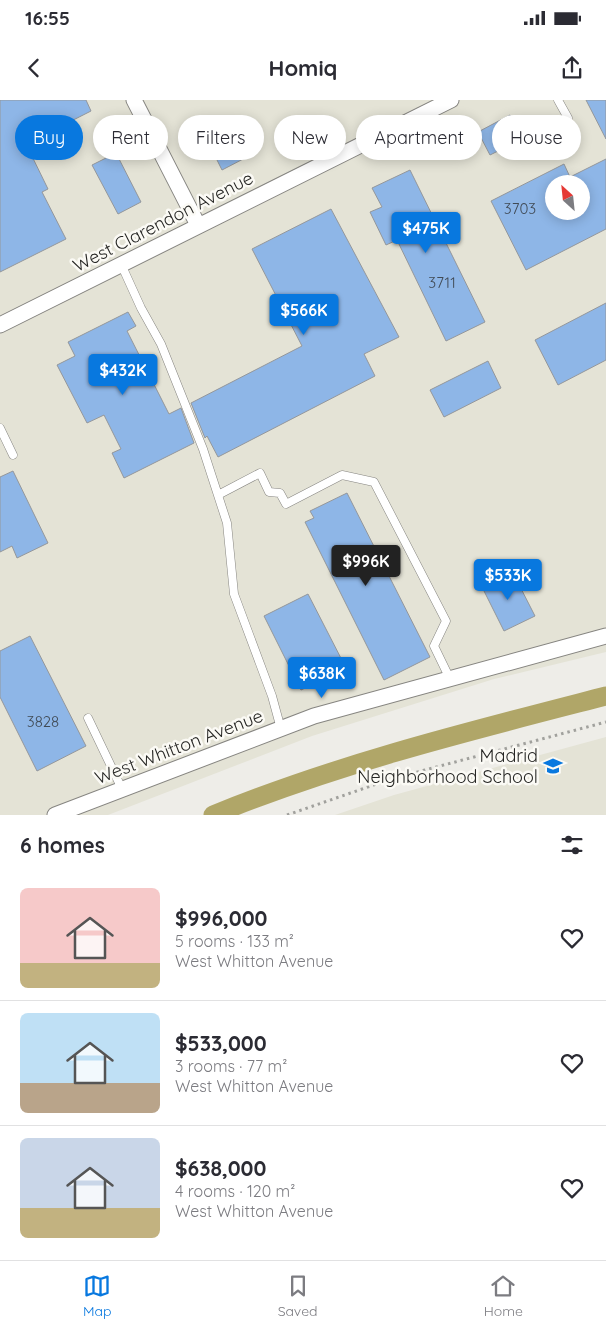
<!DOCTYPE html>
<html lang="en">
<head>
<meta charset="utf-8">
<style>
  body { margin:0; font-family:Quicksand,sans-serif; background:#f2f2f3; color:#2b2b33; height:100vh; display:flex; flex-direction:column; font-size:19px; white-space:nowrap }
  * { box-sizing:border-box; margin:0 }
  p { font-size:16px; color:#7c7c81 }
  .icon { flex:none; width:28px; height:28px; fill:none; stroke:currentColor; stroke-width:2; stroke-linecap:round; stroke-linejoin:round }
  .map { position:relative; height:715px; overflow:hidden }
  .drawer { display:flex; flex-direction:column; background:#fff; flex:1 }
  .drawer>* { flex:none }
  .hud { position:absolute; left:15px; top:15px; width:576px; height:45px; display:flex; gap:10px }
  .needle { width:32px; rotate:333deg }
  .fabs { position:absolute; left:545px; top:75px; display:grid; gap:10px }
  .fabs a { display:grid; place-items:center; width:45px; height:45px; border-radius:50%; background:#fff; box-shadow:0 2px 12px #0003; font-size:25px }
  .price { position:absolute; translate:-50% -42px; padding:0 11px; border-radius:5px; background:#0878df; color:#fff; font-size:16px; line-height:32px; filter:drop-shadow(0 1px 2px #0008) }
  .price::after { content:''; position:absolute; left:50%; top:30px; width:15px; height:11px; margin-left:-8px; background:inherit; clip-path:polygon(0 0,100% 0,50% 100%) }
  .price.selected { background:#222; color:#fff }
  ul { padding:0; list-style:none }
  li { display:flex; align-items:center; gap:15px; height:125px; padding:0 20px }
  li+li { border-top:1px solid #e1e1e2 }
  li span { display:grid; place-items:center; flex:none; width:140px; height:100px; border-radius:8px; color:#555 }
  li>.icon { margin-inline-start:auto }
  span .icon { width:60px; height:60px; fill:#fffc; stroke-width:1 }
  li b { font-size:21px }
  h2 { display:flex; justify-content:space-between; align-items:center; height:60px; padding:0 20px; font-size:21px }
  .chip { padding:0 18px; border-radius:22px; background:#fff; box-shadow:0 2px 12px #0003; font-size:18px; line-height:45px }
  .chip.selected { background:#0878df; color:#fff }
  .status { display:flex; justify-content:space-between; align-items:center; height:35px; padding:0 25px; background:#fff; direction:ltr }
  .status svg { height:14px; fill:currentColor }
  header { display:flex; justify-content:space-between; align-items:center; height:65px; padding:0 20px; background:#fff; font-size:22px; font-weight:700 }
  .dock { display:flex; justify-content:space-around; align-items:center; height:70px; border-top:1px solid #e1e1e2; background:#fff; font-size:14px; color:#7c7c81 }
  .dock a { display:grid; justify-items:center; gap:2px }
  .dock .selected { color:#0878df }
  .map>svg:first-child { display:block }
</style>
</head>
<body>
<div class="status"><b>16:55</b><svg viewBox="0 0 49 12"><path d="M0 12V9h3v3zM5 12V6h3v6zM10 12V3h3v9zM15 12V0h3v12zM26 1h20v11H26zM47 4h2v5h-2z"/></svg></div>
<header><svg class="icon" aria-label="back" viewBox="0 0 24 24"><path d="M15 5l-7 7 7 7"/></svg>Homiq<svg class="icon" aria-label="share" viewBox="0 0 24 24"><path d="M12 15V3M7 8l5-5 5 5M5 13v7h14v-7"/></svg></header>
<div class="map">
<svg width="606" height="715" viewBox="0 0 606 715">
  <rect width="100%" height="100%" fill="#eeede8"/>
  <path fill="#e4e3d6" fill-rule="evenodd" d="M0 0H606V552L494 579 312 636 108 715H0ZM554 84H581V111H554Z
    M606 637V715H335L394 695Z"/>
  <g fill="none" stroke-linecap="round" stroke-linejoin="round">
    <path stroke="#b0a668" stroke-width="19" d="M213 715C340 663 474 630 606 596"/>
  </g>
  <path fill="#8eb6e7" stroke="#94979b" fill-rule="evenodd" d="M0 0H86L91 11 26 44 48 89 42 92 66 139 0 172Z
    M586 0H606V39Z
    M510 15 522 39 490 55 478 32Z
    M235 34 247 57 222 70 210 46Z
    M116 53 141 102 118 114 92 65Z
    M606 59V129L526 170 491 101 564 64 570 77ZM554 84H581V111H554Z
    M410 70 485 222 446 241 397 140 386 145 370 112 382 107 372 88Z
    M331 109 399 237 364 254 375 276 218 357 207 336 205 338 191 303 302 246 252 149Z
    M606 203V260L558 285 535 240Z
    M128 212 136 226 127 231 169 314 181 308 194 343 124 378 112 353 121 349 104 315 87 323 57 265 75 256 68 242Z
    M488 261 501 288 444 317 430 290Z
    M13 371 48 443 17 458 12 446 0 452V377Z
    M347 393 430 557 384 580 305 422 314 418 310 411Z
    M512 471 535 516 504 531 482 487Z
    M308 494 346 568 301 590 264 516Z
    M30 536 86 646 37 671 0 597V551Z"/>
  <g fill="none" stroke-linecap="round" stroke-linejoin="round">
    <g stroke="#868581" stroke-width="9">
      <path id="service" d="M558 0 568 18
        M121 164 141 208 161 244 203 349 227 423 234 494 272 596 281 629
        M0 328 13 355
        M218 395 260 373 269 392 280 393 286 404 342 375 374 382 446 521 434 546 450 579
        M88 618 122 689"/>
    </g>
    <g stroke="#868581" stroke-width="17">
      <path id="minor" d="M134 0 198 125
        M0 225 451 0
        M55 715 314 616 606 536"/>
    </g>
    <path stroke="#a1a19d" stroke-width="3" stroke-dasharray="2.5 4" stroke-linecap="butt" d="M287 715 391 679 606 622"/>
    <use href="#service" stroke="#fff" stroke-width="8"/>
    <use href="#minor" stroke="#fff" stroke-width="15"/>
  </g>
  <defs>
    <g id="school-bare" transform="scale(1.5)"><path d="M0-5L7-2L0 1L-7-2ZM-4 1L0 2.5L4 1V4Q0 6-4 4Z" fill="#0878df" stroke="#fbfaf5" stroke-width="2.5" paint-order="stroke"/></g>
  </defs>
  <g fill-rule="evenodd">
    <use href="#school-bare" x="553" y="666"/>
  </g>
  <g text-anchor="middle" stroke-width="5" stroke-linejoin="round" paint-order="stroke">
    <g font-size="15" fill="#404a55">
      <text x="520" y="114">3703</text>
      <text x="442" y="188">3711</text>
      <text x="43" y="627">3828</text>
    </g>
    <g font-size="18" fill="#262624" stroke="#fbfaf5">
      <text transform="translate(163 122) rotate(-27)" y="6">West Clarendon Avenue</text>
      <text transform="translate(179 647) rotate(-21)" y="6">West Whitton Avenue</text>
    </g>
    <g font-size="18" fill="#262624" stroke="#fbfaf5" text-anchor="end">
      <text x="538" y="662">Madrid<tspan x="538" dy="21">Neighborhood School</tspan></text>
    </g>
  </g>
</svg>
<div class="fabs">
<a><svg class="needle" viewBox="-14 -14 28 28"><path d="M0-13l5 13h-10z" fill="#e53935"/><path d="M0 13l5-13h-10z" fill="#7c7c81"/></svg></a>
</div>
<b class="price" style="left:426px;top:154px">$475K</b>
<b class="price" style="left:304px;top:236px">$566K</b>
<b class="price" style="left:123px;top:296px">$432K</b>
<b class="price selected" style="left:366px;top:487px">$996K</b>
<b class="price" style="left:508px;top:501px">$533K</b>
<b class="price" style="left:322px;top:599px">$638K</b>
<div class="hud">
<a class="chip selected">Buy</a>
<a class="chip">Rent</a>
<a class="chip">Filters</a>
<a class="chip">New</a>
<a class="chip">Apartment</a>
<a class="chip">House</a>
</div>
</div>
<section class="drawer">
<h2>6 homes<svg class="icon" aria-label="filters" viewBox="0 0 24 24"><path d="M4 7h16M4 17h16"/><circle cx="9" cy="7" r="2"/><circle cx="15" cy="17" r="2"/></svg></h2>
<ul>
<li><span style="background:linear-gradient(#f6c9c9 75%,#c2b280 0)"><svg class="icon" aria-label="home" viewBox="0 0 24 24"><path d="M3 11l9-7 9 7M6 9v11h12V9"/></svg></span><div><b>$996,000</b><p>5 rooms · 133 m²</p><p>West Whitton Avenue</p></div><svg class="icon" aria-label="heart" viewBox="0 0 24 24"><path d="M12 20l-8-8c-3-5 5-10 8-4 3-6 11-1 8 4z"/></svg></li>
<li><span style="background:linear-gradient(#bfe0f5 70%,#b9a48a 0)"><svg class="icon" aria-label="home" viewBox="0 0 24 24"><path d="M3 11l9-7 9 7M6 9v11h12V9"/></svg></span><div><b>$533,000</b><p>3 rooms · 77 m²</p><p>West Whitton Avenue</p></div><svg class="icon" aria-label="heart" viewBox="0 0 24 24"><path d="M12 20l-8-8c-3-5 5-10 8-4 3-6 11-1 8 4z"/></svg></li>
<li><span style="background:linear-gradient(#c9d6e8 70%,#c2b280 0)"><svg class="icon" aria-label="home" viewBox="0 0 24 24"><path d="M3 11l9-7 9 7M6 9v11h12V9"/></svg></span><div><b>$638,000</b><p>4 rooms · 120 m²</p><p>West Whitton Avenue</p></div><svg class="icon" aria-label="heart" viewBox="0 0 24 24"><path d="M12 20l-8-8c-3-5 5-10 8-4 3-6 11-1 8 4z"/></svg></li>
</ul>
</section>
<nav class="dock">
<a class="selected"><svg class="icon" aria-label="map" viewBox="0 0 24 24"><path d="M3 6l6-2 6 2 6-2v14l-6 2-6-2-6 2zM9 4v14M15 6v14"/></svg>Map</a>
<a><svg class="icon" aria-label="saved" viewBox="0 0 24 24"><path d="M7 4h10v16l-5-4-5 4z"/></svg>Saved</a>
<a><svg class="icon" aria-label="home" viewBox="0 0 24 24"><path d="M3 11l9-7 9 7M6 9v11h12V9"/></svg>Home</a>
</nav>
</body>
</html>
